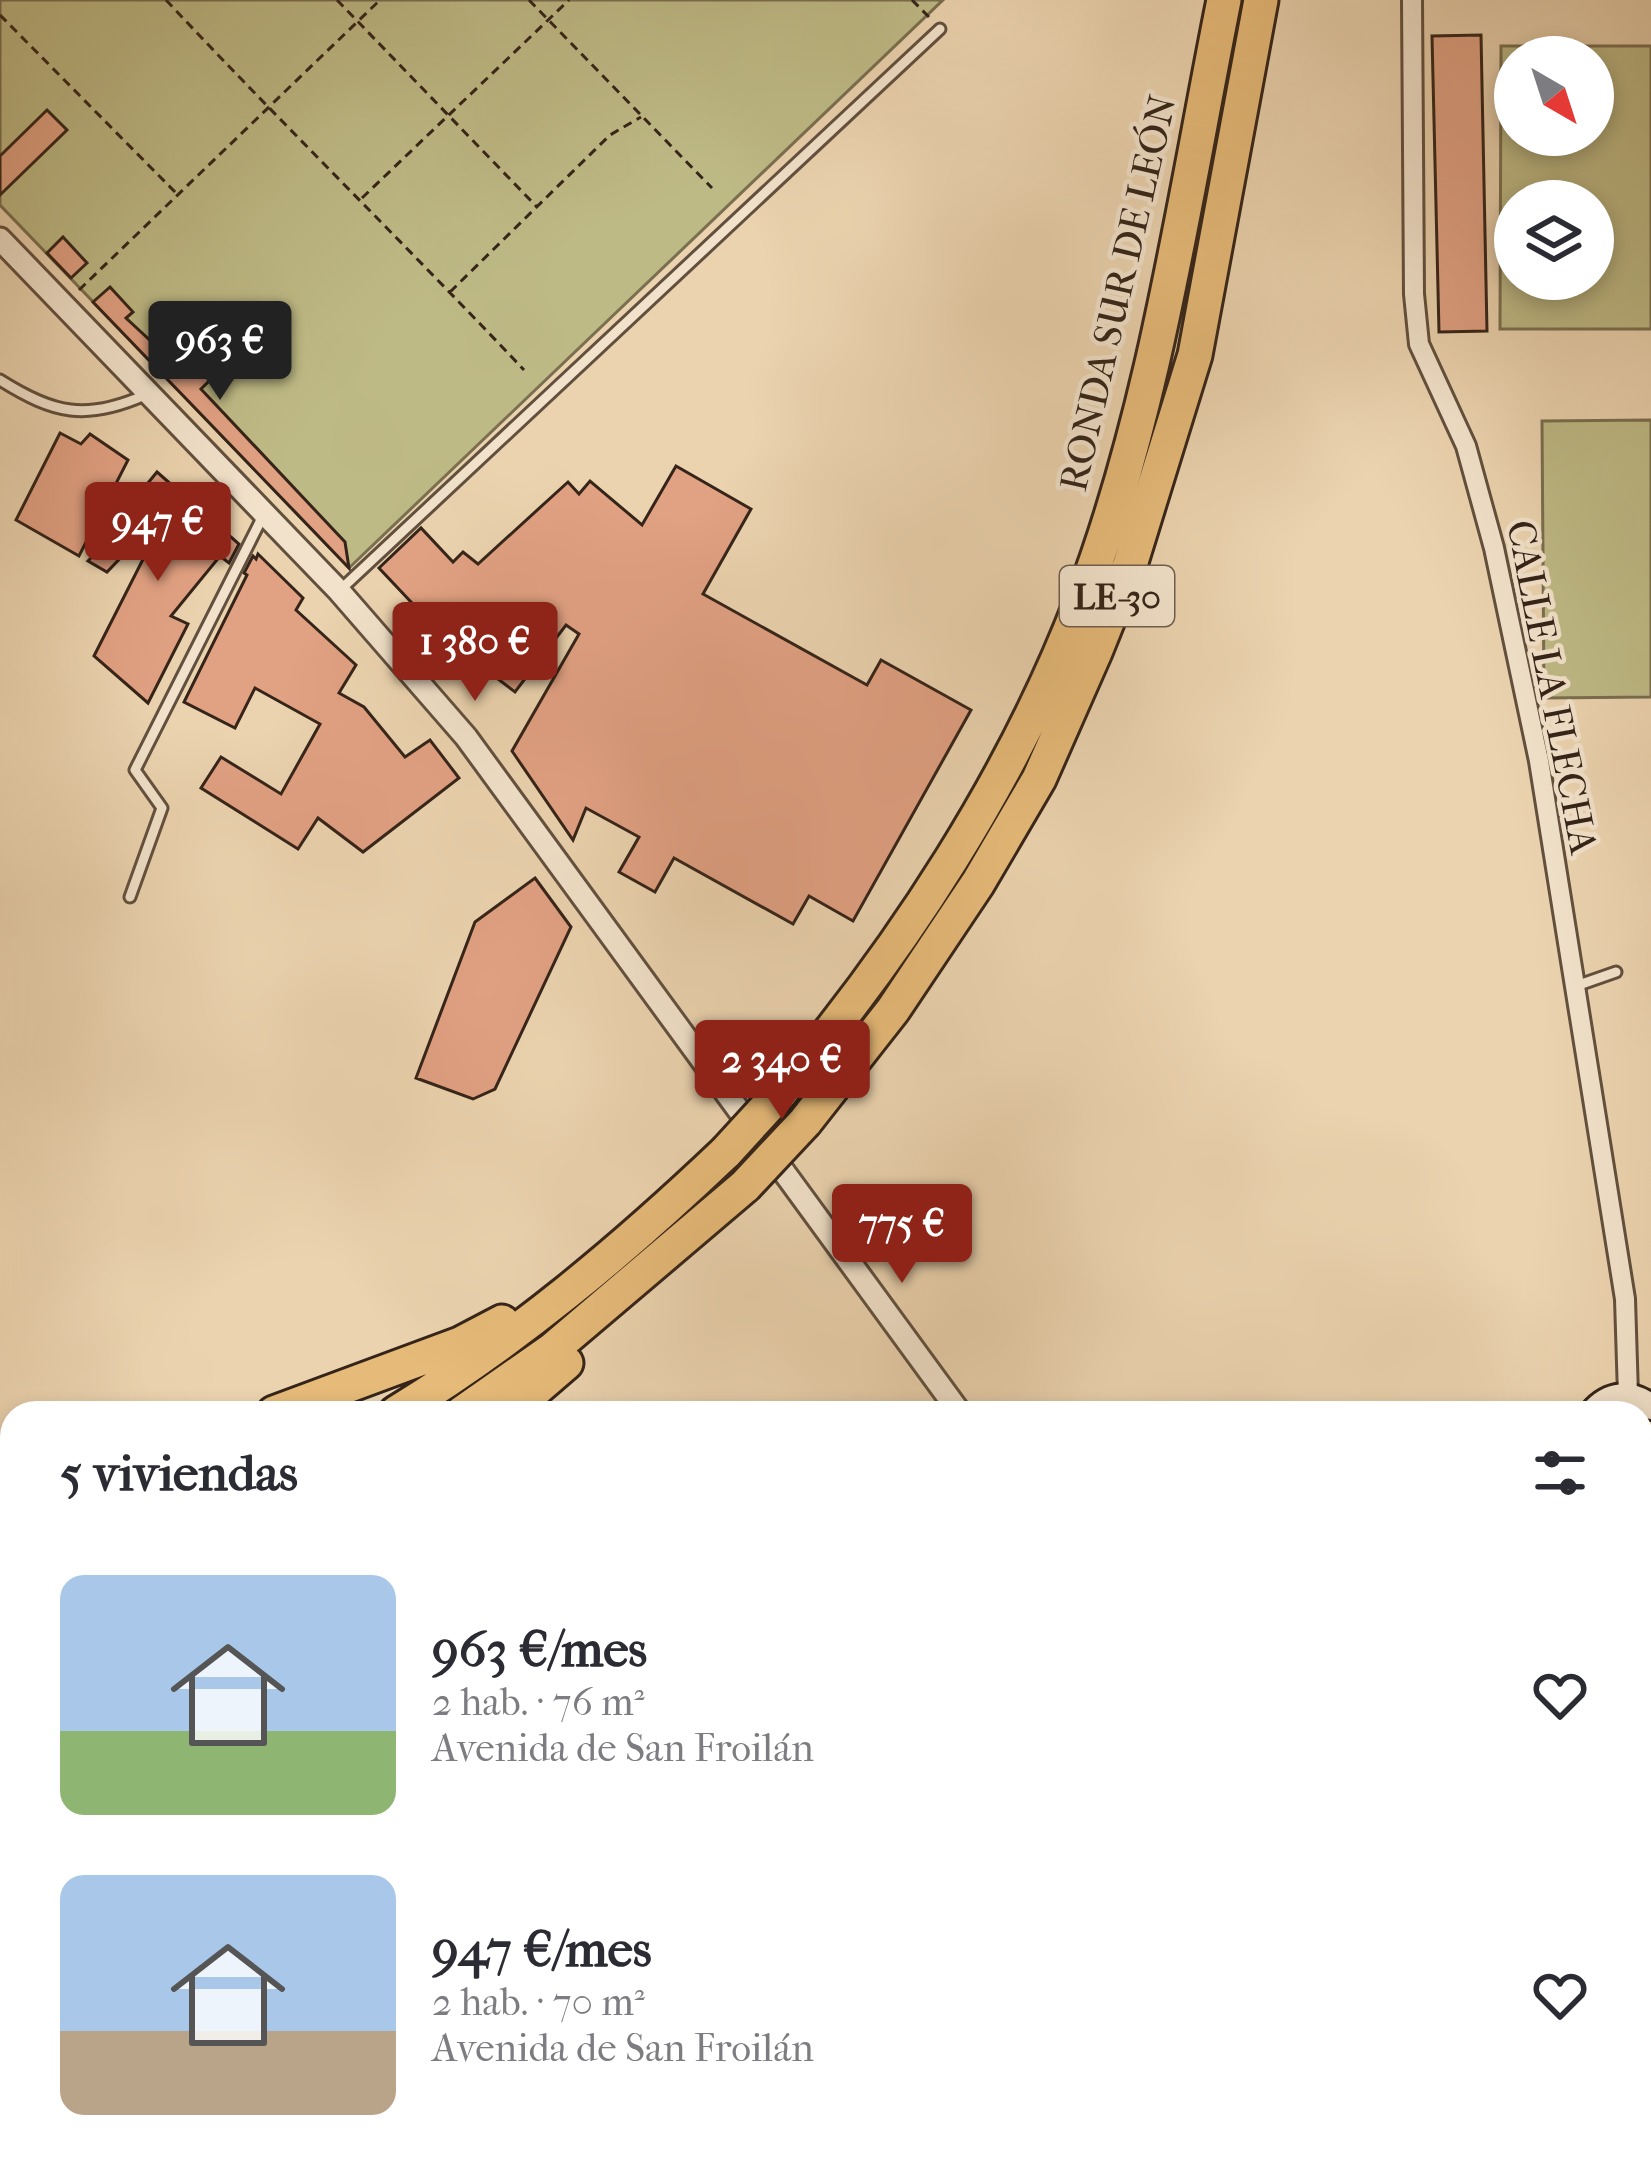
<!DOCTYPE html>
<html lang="es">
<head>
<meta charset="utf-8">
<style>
  body { margin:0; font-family:"IM FELL French Canon",serif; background:#f7f7f7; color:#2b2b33; height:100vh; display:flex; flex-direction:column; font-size:45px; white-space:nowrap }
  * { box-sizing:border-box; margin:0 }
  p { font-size:39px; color:#7c7c81 }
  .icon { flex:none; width:66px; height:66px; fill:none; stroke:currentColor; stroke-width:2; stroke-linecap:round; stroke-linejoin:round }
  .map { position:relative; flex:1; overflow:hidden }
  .side { position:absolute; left:0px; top:1401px; width:1653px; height:771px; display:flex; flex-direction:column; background:#fff; border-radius:36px 36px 0 0; box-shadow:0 6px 18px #0003 }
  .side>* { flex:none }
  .needle { width:78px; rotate:141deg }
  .fabs { position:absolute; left:1494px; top:36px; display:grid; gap:24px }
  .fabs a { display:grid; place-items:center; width:120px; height:120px; border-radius:50%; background:#fff; box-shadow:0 6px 18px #0003; font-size:60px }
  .price { position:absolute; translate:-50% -102px; padding:0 27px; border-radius:12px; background:#8f2418; color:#fff; font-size:39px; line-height:78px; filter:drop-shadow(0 3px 6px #0008) }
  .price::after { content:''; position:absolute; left:50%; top:72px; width:36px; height:27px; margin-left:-18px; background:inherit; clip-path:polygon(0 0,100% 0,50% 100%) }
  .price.selected { background:#222; color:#fff }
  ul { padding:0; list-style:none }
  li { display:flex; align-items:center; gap:36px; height:300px; padding:0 60px }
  li span { display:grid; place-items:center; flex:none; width:336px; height:240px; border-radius:24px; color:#555 }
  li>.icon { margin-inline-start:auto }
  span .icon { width:144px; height:144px; fill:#fffc; stroke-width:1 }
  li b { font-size:51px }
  h2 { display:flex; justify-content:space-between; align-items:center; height:144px; padding:0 60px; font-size:51px }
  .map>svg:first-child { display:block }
</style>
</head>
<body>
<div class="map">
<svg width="1651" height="2170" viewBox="0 0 1651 2170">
  <rect width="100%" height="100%" fill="#ebd3af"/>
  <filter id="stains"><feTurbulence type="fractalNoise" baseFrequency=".00167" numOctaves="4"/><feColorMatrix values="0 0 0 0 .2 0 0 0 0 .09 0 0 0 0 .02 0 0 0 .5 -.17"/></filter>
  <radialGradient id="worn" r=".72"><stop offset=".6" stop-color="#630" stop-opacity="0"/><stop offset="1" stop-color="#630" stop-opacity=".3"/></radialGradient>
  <path fill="#beba86" stroke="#7a6f50" stroke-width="3" fill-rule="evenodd" d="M0 0H943L349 568 0 205Z
    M1501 46H1651V329H1500ZM1593 57V135H1515V57ZM1593 201V279H1515V201Z
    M1651 420V697L1544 698 1542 421Z
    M1651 1491V2165L1641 2133V1502Z"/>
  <path fill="#e1a183" stroke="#352419" stroke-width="3" d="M1481 35 1487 331 1439 332 1432 36Z
    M47 110 67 130 0 195V156Z
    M63 237 87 263 71 278 47 253Z
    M110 287 133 312 126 318 182 370 242 313 260 331 201 389 345 542 349 568 93 302Z
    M60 433 81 444 90 434 128 460 79 556 16 520Z
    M676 466 751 509 703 594 867 685 881 660 971 710 853 921 809 896 793 924 674 858 655 892 619 872 639 837 586 808 573 840 512 751 579 634 566 625 515 692 469 657 451 675 413 636 428 621 408 604 411 602 379 568 421 528 453 562 463 552 478 564 568 482 579 494 590 481 642 525Z
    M157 472 239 544 229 563 220 556 171 616 188 624 148 703 94 656 170 506 107 572 88 561 153 497 143 489Z
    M258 554 303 598 296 610 356 665 339 693 364 707 405 757 430 740 459 778 363 852 318 818 298 849 201 788 221 757 281 794 320 724 255 688 235 728 184 702 247 575 244 573 253 556 256 559Z
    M535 878 571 927 495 1089 473 1099 416 1078 475 922Z"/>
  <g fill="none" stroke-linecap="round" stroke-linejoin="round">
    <g stroke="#62503e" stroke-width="15">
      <path id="service" d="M0 380C54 414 86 421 145 395
        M339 591 940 29
        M130 897 162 808 135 770 264 514
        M1576 986 1616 972"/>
    </g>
    <g stroke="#62503e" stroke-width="24">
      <path id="minor" d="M1412 0 1414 294 1419 344 1466 446 1494 548 1539 761 1625 1299 1628 1395
        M1641 2128 1651 2150"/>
    </g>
    <g stroke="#62503e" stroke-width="27">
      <path id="tertiary" d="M0 239 339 591 466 737 960 1413
        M0 1494 11 1502
        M0 1673 12 1675
        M648 2160 661 2170
        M1509 2160 1517 2170"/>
    </g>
    <g stroke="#352419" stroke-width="30">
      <path id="secondary" d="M1592 1413C1609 1393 1631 1391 1651 1407
        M1641 1466 1651 1458
        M499 2170 506 2160
        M523 2170 530 2160"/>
    </g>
    <g stroke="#352419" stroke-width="39">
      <path id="motorway" d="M780 1093C902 949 1014 778 1082 600 1155 408 1184 200 1224 0
        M805 1122 893 1010 978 883 1039 779 1095 652 1130 565 1195 355 1261 0
        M274 1413 460 1344 502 1322
        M396 1413C517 1339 623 1250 726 1152
        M462 1413 552 1350 745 1186
        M508 1413 566 1363
        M0 1587 12 1584
        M0 1620 12 1616"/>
    </g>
    <path stroke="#352419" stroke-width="3" stroke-dasharray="9 6" stroke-linecap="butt" d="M166 0C283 125 406 245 524 370
      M337 0 537 207
      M529 0 712 188
      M912 0 931 19
      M0 15 176 193
      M362 198 569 0
      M79 290 380 0
      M450 292 610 135 641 117
      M0 1916 12 1919
      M247 2160 249 2170"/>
    <use href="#service" stroke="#f2e2cb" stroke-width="9"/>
    <use href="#minor" stroke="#f2e2cb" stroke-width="18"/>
    <use href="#tertiary" stroke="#f2e2cb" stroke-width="21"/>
    <use href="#secondary" stroke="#f2e2cb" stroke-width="24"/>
    <use href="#motorway" stroke="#e6ba78" stroke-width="33"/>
    <g stroke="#352419" stroke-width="39" stroke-linecap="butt">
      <path id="motorway-bridge" d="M726 1152 780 1093
        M745 1186 805 1122"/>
    </g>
    <use href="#motorway-bridge" stroke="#e6ba78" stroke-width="33"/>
  </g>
  <g text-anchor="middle" stroke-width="9" stroke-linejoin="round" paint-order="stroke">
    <rect fill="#f2e2cb" stroke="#6e5d4e" stroke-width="3" x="1060" y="566" width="114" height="60" rx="9"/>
    <g font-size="36" font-weight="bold" fill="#352419">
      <text x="1117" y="609">LE-30</text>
    </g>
    <g font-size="39" fill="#352419" stroke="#f2e2cb">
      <text transform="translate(1117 293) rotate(-77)" y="14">RONDA SUR DE LEÓN</text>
      <text transform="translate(1553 687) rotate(79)" y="14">CALLE LA FLECHA</text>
    </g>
  </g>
  <rect width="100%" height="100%" filter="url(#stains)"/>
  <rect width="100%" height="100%" fill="url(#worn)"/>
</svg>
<div class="fabs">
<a><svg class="needle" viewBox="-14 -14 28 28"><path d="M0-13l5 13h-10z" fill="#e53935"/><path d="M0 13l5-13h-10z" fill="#7c7c81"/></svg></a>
<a><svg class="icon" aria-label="layers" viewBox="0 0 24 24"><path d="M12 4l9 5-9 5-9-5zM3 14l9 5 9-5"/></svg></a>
</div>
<b class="price selected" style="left:220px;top:403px">963 €</b>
<b class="price" style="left:158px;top:584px">947 €</b>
<b class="price" style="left:475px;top:704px">1 380 €</b>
<b class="price" style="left:782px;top:1122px">2 340 €</b>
<b class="price" style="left:902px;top:1286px">775 €</b>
<section class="side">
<h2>5 viviendas<svg class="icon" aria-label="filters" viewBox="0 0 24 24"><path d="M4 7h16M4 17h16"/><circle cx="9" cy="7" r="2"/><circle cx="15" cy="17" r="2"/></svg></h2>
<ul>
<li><span style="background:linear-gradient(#a9c7e8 65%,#8fb573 0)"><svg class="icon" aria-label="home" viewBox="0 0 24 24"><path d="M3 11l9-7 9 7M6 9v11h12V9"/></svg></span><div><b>963 €/mes</b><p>2 hab. · 76 m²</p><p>Avenida de San Froilán</p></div><svg class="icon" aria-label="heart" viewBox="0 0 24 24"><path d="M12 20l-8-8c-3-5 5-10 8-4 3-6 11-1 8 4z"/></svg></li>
<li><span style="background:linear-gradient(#a9c7e8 65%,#b9a48a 0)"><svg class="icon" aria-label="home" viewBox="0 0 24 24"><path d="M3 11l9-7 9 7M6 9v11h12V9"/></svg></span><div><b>947 €/mes</b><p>2 hab. · 70 m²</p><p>Avenida de San Froilán</p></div><svg class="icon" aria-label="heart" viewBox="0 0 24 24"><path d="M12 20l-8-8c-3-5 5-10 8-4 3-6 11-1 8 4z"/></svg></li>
</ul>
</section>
</div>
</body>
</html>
